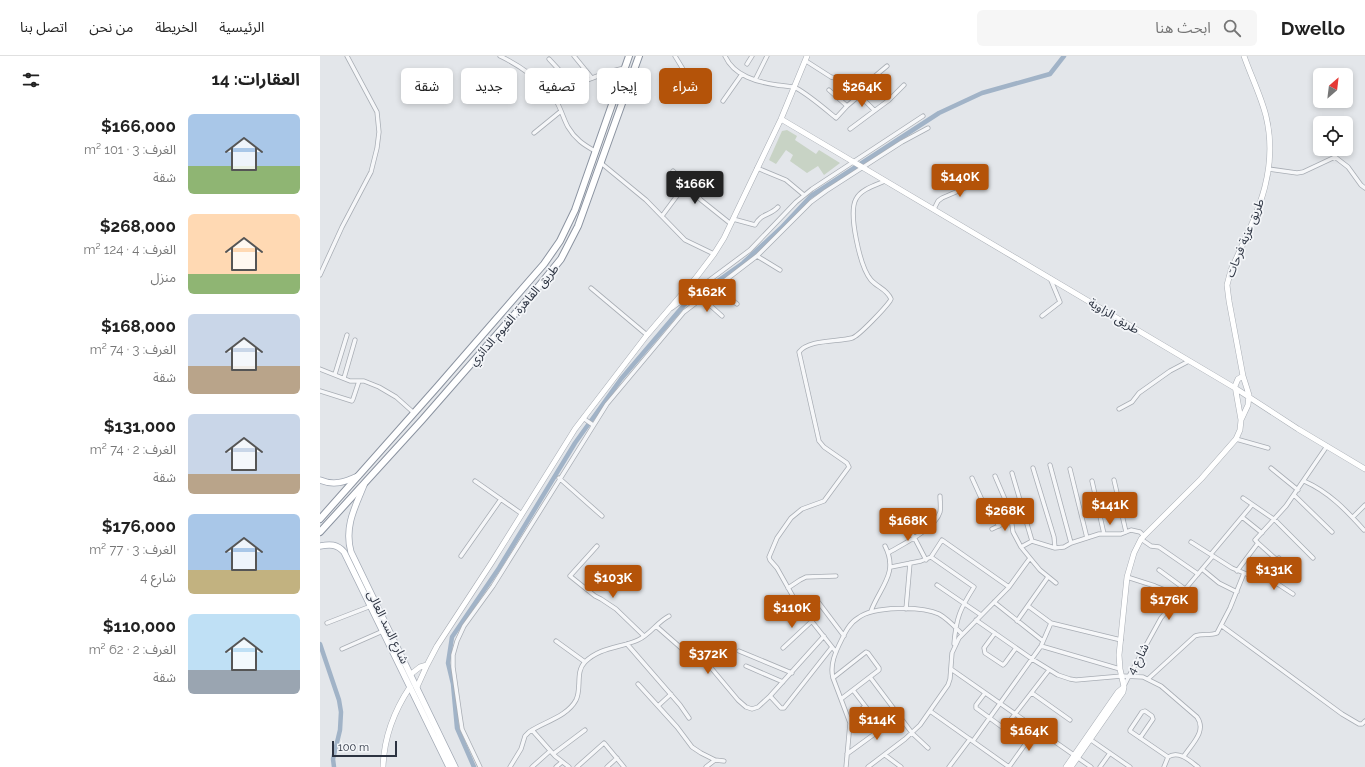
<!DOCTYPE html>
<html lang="ar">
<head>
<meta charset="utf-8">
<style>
  body { margin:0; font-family:Raleway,"Noto Sans Arabic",sans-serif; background:#f6f6f6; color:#222; direction:rtl; height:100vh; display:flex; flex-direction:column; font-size:15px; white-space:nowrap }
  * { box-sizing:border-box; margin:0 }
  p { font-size:13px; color:#767676 }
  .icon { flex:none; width:22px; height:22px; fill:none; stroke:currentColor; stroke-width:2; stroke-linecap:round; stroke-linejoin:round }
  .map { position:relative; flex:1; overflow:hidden; direction:ltr }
  .drawer { display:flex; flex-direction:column; background:#fff; width:320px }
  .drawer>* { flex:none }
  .hud { position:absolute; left:12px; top:12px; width:380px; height:36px; direction:rtl; display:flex; gap:8px }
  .needle { width:26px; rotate:28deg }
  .fabs { position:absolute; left:993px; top:12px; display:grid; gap:8px }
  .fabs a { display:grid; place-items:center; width:40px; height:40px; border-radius:6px; background:#fff; box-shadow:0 2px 6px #0003; font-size:20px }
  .scale { position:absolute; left:12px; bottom:10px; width:65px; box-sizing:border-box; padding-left:4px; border:2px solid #2c3341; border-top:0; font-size:11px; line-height:14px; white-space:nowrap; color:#2c3341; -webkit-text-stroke:3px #f3f5f8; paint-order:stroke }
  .price { position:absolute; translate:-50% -34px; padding:0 9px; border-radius:4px; background:#b45309; color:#fff; font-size:13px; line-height:26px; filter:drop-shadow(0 1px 2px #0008) }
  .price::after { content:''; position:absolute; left:50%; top:24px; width:12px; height:9px; margin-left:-6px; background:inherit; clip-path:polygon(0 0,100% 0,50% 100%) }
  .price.active { background:#222; color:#fff }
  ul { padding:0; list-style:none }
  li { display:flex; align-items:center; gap:12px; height:100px; padding:0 20px }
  li span { display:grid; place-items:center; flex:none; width:112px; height:80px; border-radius:6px; color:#555 }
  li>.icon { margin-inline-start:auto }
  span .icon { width:48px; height:48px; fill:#fffc; stroke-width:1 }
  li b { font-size:17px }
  h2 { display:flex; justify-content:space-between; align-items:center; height:48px; padding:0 20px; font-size:17px }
  .chip { padding:0 14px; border-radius:6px; background:#fff; box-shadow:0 2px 6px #0003; font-size:14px; line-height:36px }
  .chip.active { background:#b45309; color:#fff }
  header { display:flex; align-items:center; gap:24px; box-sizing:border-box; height:56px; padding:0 20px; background:#fff; border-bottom:1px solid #e0e0e0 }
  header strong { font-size:19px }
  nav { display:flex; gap:22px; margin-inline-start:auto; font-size:14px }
  .search { width:280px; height:36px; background:#f6f6f6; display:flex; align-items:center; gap:10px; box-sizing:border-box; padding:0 14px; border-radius:6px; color:#767676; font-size:15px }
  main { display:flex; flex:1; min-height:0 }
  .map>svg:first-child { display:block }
</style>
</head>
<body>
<header>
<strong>Dwello</strong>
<div class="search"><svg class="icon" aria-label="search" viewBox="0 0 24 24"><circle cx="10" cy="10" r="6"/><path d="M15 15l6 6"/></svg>ابحث هنا</div>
<nav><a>الرئيسية</a><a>الخريطة</a><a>من نحن</a><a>اتصل بنا</a></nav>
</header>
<main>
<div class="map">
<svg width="1045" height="711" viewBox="0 0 1045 711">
  <rect width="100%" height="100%" fill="#e3e6ea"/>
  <path fill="#c8d3c5" d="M467 74 477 80 475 84 496 98 499 94 520 107 504 119 498 110 487 117 470 105 473 99 466 94 456 108 449 104 462 75Z"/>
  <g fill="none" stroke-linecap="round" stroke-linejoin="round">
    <path stroke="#a1b3c7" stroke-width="4.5" d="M0 588 19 644 21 656 20 674 13 703 14 711
      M154 711 137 672 133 628 128 607 132 581 179 512 255 387 301 323 364 249 423 207 461 172 491 140 619 57 662 37 730 18 744 0"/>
    <g stroke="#a8adb4" stroke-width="5">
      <path id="street" d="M180 0C199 9 224 26 235 43 241 52 243 62 248 71 255 83 264 89 275 95
        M254 0 272 22
        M355 0 372 28
        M405 0C414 20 437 26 457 29 463 30 470 30 476 32 489 39 504 52 516 62L527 50 540 39
        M229 3 254 30
        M486 5 511 21 523 24 528 28 554 54
        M427 8 432 0
        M435 24 447 0
        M509 34 527 50
        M536 36 567 10
        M234 42C256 27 279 18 304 12
        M403 45 422 18
        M530 73 569 44 584 29
        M214 77 241 55
        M281 107 326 144 365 184 394 198
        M437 112 466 124 484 139
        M949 113 977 117 983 116 1015 101 1028 111 1041 129 1045 132
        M353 115 381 144 411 168
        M614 153 618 145 622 142 659 126
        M342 160 365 129
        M413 163 435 169C441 157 450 160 458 151
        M437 200 460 214
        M0 219 22 171 51 116 57 92 59 76 57 56 27 0
        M271 232 327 279
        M396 232 417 248
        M382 242 402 260
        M352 252 430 194 476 146 492 133 603 60
        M722 260 740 246 730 222
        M0 313 30 325H44L59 331 76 341 94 357
        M15 318 27 279
        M24 322 35 284
        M0 335 32 345 33 343 39 325
        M799 353 812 346 819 337 850 315 869 305
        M263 362 273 369
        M916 383 948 392
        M730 409 751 487
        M713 412 734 481 735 492
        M951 412 978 434
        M750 413 767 482
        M692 417 712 485
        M675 420 690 455 693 476 701 491
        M239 422 282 460
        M652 422 662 444 679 470
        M794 424 806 476
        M155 425 202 458
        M772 425 784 478
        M984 425C1009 436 1026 454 1044 474
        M974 439 1012 476
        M923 442 955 464 993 502
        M922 461 942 477
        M1033 461 1045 449
        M578 463 594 481 606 504
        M672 473 691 464
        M821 483 831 490 839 491 878 518
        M871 486 912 512 941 524 946 516 959 502 976 517
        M938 487 957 504
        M277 490 250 520 275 540 281 543 296 553 324 580
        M568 497C583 488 615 473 620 456 621 451 620 445 620 440
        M891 498 932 449
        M141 500 181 443
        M611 501 622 484 689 531
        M710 502 720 514 736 527
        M571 511 601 505 611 501 654 531C640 553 636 562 634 588
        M882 513 899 527 917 536
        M839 514 865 533
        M917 515 938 487 935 484 966 450 1007 390
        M944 519 973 538
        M807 521 835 530 860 540
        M617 529 661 559
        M468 532 480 524 486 521 516 520
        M674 546 723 585
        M478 548 496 543 524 580
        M708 550 731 567 801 584
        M586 553 590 507
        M551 555C560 531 579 517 565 490
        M656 564 712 603 738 619 750 623 756 624 802 620 823 621 841 630 877 661C887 675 872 688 864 700
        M697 565 728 521
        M7 567 51 550
        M336 570 368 598 387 607 418 644 426 651 432 653 438 651 450 640 504 580
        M902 570 1022 658 1039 668H1042L1045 665
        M675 577 664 592 665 597 683 609 685 607 696 592
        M236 585 265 606
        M307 588 360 649 369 662
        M721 590 800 613
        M463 592 492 565
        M22 593 63 575
        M419 595 472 617
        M516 596 475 544 457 512 450 504 449 501 457 482 471 462 482 453 504 445 529 411 527 407 504 391 499 385 479 296C489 283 518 286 532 282 539 280 565 252 570 245L571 243C567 233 557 231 551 224 540 211 528 157 536 143 541 133 556 129 565 125
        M426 610 463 626
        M631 613 771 711
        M550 621 592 677 608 692
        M513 622 546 596 548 597 559 612V614L521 643
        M828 623 875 580C882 577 890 580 897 577L910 552 924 517
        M318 628 357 671 372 691 381 697 395 704 404 705
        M804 630 809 620 841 562 893 500
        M533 634 562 672
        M665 637 656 649V652L682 671H685L729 614
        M712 637 750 664
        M450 640 461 652H464L512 591
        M338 650 351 638
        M610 655 689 711
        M529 664 545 650
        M212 674 235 700 249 711
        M820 682 833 663 832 660 825 655 822 656 810 674V675L848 701
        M771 684 810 711
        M653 685 721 590 731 567
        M233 698 265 674
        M527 698 579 660
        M565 699 581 711
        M160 711 142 673 140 660 133 611V599L137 585 144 570 173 530 287 348 364 256 437 200 491 146 506 135 582 86 608 72
        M190 711 201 693 205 680 209 676C223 666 247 661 256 644 262 632 255 616 265 606 280 591 300 592 318 584 330 579 337 566 349 560
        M212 711 230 695
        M236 711 242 706
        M257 711 284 687 285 688 304 711
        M287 711 297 702
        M386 711 395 704
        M526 711 530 667 513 622C510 611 514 599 519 589 524 579 528 568 538 562 553 550 602 550 619 558 628 563 635 571 642 578
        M548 711 585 683 600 669 628 629 630 623 632 597 639 582 689 531 710 502 701 491 712 485 735 492 744 491 751 487 779 478H801L811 474 820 476 824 480
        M629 711 650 683
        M689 711 716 673
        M780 711 790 697
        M844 711 848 701C859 694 870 705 878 711"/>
    </g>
    <g stroke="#a8adb4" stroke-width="6">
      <path id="secondary" d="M461 63 915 332 978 373 1045 413
        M921 364 928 349 929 339 923 320 909 245 907 229 911 214C934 163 960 118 946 60 941 40 931 20 924 0
        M91 618 100 611 107 609
        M97 631 107 609 117 590 172 506 255 373 327 279 375 223 394 198 404 182 461 63 487 0
        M63 711C64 681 74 655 90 631
        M746 711 798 636 804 631
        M751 711 803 636 804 631 800 613 799 599 807 521 814 497 821 483 881 423 916 383 920 374 921 364 915 330 918 323 923 320"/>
    </g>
    <g stroke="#a3aab5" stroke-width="7">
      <path id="primary" d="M0 424C14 430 25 426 38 420
        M44 429C35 451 24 471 31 496L135 711
        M0 490C10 488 17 488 24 496L129 711"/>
    </g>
    <g stroke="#8b93a0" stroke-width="8">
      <path id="highway" d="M0 463 118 330 224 208 240 185 255 154 309 0
        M0 476 102 364 214 236 241 203 258 170 319 0"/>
    </g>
    <use href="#street" stroke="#f6f7f9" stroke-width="3.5"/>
    <use href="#secondary" stroke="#fff" stroke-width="5"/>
    <use href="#primary" stroke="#fff" stroke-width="5.5"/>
    <use href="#highway" stroke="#fff" stroke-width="6"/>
  </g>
  <g text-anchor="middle" stroke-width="3.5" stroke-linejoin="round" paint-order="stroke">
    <g font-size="12" fill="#2c3341" stroke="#f3f5f8">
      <text transform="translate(925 182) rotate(-68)" y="4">طريق عزبة فرحات</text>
      <text transform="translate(194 259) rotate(-49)" y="4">طريق القاهرة, الفيوم الدائري</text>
      <text transform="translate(794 260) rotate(31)" y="4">طريق الزاوية</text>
      <text transform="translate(68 571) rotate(64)" y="4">شارع السد العالى</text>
      <text transform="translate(818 603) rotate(-62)" y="4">شارع 4</text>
    </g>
  </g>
</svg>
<div class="fabs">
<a><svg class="needle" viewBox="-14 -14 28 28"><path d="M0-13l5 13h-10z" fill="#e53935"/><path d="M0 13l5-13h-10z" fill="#767676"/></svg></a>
<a><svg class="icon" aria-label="locate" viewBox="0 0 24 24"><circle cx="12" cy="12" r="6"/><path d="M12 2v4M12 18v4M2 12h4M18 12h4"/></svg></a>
</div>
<div class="scale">100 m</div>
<b class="price" style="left:542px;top:52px">$264K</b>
<b class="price" style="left:640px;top:142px">$140K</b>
<b class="price active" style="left:375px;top:149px">$166K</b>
<b class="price" style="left:387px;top:257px">$162K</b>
<b class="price" style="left:790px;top:470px">$141K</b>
<b class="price" style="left:685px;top:476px">$268K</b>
<b class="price" style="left:588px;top:486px">$168K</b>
<b class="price" style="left:954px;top:535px">$131K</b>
<b class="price" style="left:293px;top:543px">$103K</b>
<b class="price" style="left:849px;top:565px">$176K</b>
<b class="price" style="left:472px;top:573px">$110K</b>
<b class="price" style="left:388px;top:619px">$372K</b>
<b class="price" style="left:557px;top:685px">$114K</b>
<b class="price" style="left:709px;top:696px">$164K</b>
<div class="hud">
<a class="chip active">شراء</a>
<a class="chip">إيجار</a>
<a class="chip">تصفية</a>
<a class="chip">جديد</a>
<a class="chip">شقة</a>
</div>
</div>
<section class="drawer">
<h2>العقارات: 14<svg class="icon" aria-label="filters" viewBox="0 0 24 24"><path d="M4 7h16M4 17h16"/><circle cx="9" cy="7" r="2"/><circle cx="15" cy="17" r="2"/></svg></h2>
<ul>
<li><span style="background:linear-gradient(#a9c7e8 65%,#8fb573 0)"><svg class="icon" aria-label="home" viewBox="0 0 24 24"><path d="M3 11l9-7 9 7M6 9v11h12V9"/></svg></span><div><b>$166,000</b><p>الغرف: 3 · 101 m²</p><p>شقة</p></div></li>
<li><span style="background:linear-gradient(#ffd9b3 75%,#8fb573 0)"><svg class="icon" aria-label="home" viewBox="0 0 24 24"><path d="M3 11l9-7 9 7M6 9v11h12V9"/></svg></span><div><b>$268,000</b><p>الغرف: 4 · 124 m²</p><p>منزل</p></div></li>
<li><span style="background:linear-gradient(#c9d6e8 65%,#b9a48a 0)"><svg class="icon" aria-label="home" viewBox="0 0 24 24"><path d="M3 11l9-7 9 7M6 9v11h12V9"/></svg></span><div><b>$168,000</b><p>الغرف: 3 · 74 m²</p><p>شقة</p></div></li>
<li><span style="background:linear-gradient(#c9d6e8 75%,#b9a48a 0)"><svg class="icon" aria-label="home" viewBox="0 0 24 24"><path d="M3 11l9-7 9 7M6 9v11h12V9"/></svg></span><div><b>$131,000</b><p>الغرف: 2 · 74 m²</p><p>شقة</p></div></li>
<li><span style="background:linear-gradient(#a9c7e8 70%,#c2b280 0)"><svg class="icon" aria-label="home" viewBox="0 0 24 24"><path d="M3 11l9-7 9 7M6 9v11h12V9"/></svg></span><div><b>$176,000</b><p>الغرف: 3 · 77 m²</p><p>شارع 4</p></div></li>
<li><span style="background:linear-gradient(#bfe0f5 70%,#9aa5b1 0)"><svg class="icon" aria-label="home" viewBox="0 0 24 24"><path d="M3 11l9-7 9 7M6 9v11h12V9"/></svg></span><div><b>$110,000</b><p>الغرف: 2 · 62 m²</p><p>شقة</p></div></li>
</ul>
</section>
</main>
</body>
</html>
